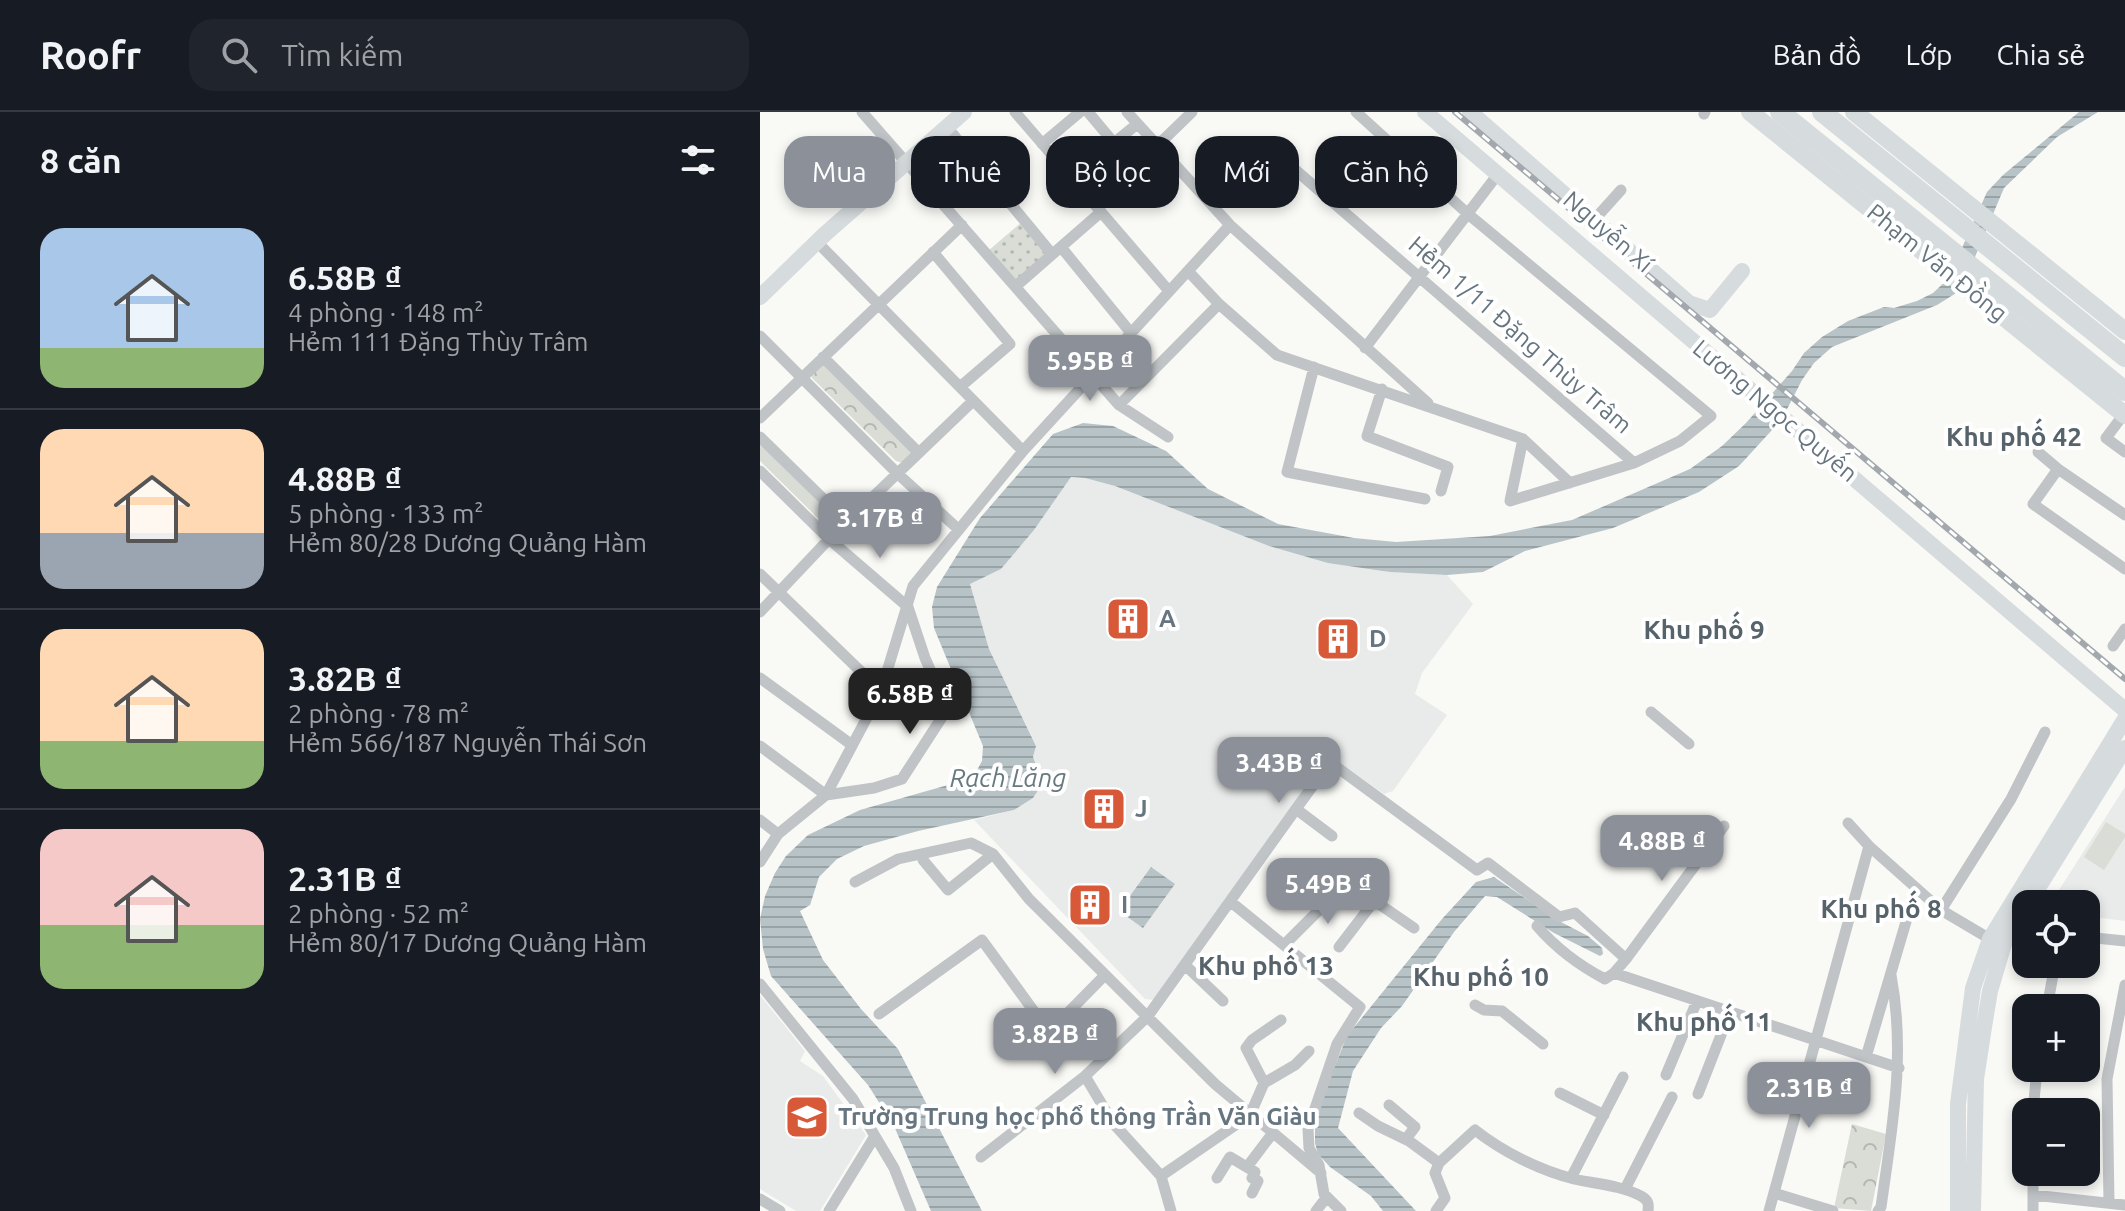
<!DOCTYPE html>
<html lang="vi">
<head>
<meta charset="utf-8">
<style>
  body { margin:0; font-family:Ubuntu,sans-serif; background:#20242c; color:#f1f3f6; height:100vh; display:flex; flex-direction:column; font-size:30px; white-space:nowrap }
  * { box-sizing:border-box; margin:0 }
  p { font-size:26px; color:#9ea1a6 }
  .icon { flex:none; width:44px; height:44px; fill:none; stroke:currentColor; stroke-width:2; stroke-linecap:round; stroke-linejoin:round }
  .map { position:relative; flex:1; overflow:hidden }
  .details { display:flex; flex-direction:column; background:#171b24; width:760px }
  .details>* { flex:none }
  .guide { position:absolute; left:24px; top:24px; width:760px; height:72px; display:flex; gap:16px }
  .fabs { position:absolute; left:1252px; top:778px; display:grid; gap:16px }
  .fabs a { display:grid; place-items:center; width:88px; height:88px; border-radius:16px; background:#171b24; box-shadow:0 4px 12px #0003; font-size:40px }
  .price { position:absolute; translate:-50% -68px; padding:0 18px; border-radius:16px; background:#8c9099; color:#fff; font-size:26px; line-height:52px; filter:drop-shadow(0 2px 4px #0008) }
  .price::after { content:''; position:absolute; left:50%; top:48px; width:24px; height:18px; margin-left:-12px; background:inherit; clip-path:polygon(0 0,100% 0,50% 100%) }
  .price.current { background:#222; color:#fff }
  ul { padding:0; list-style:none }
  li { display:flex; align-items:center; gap:24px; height:200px; padding:0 40px }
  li+li { border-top:2px solid #363941 }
  li span { display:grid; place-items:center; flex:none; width:224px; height:160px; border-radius:24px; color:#555 }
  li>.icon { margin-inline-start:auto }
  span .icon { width:96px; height:96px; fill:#fffc; stroke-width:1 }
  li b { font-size:34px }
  h2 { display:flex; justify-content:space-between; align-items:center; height:96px; padding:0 40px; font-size:34px }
  .pill { padding:0 28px; border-radius:24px; background:#171b24; box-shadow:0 4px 12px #0003; font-size:28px; line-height:72px }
  .pill.current { background:#8c9099; color:#fff }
  header { display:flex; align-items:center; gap:48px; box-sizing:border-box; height:112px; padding:0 40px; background:#171b24; border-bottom:2px solid #363941 }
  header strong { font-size:38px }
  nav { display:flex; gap:44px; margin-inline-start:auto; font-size:28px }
  .search { width:560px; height:72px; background:#20242c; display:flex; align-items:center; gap:20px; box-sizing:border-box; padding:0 28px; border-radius:24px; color:#9ea1a6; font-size:30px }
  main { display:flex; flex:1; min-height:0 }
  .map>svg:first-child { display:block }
</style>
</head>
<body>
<header>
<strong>Roofr</strong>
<div class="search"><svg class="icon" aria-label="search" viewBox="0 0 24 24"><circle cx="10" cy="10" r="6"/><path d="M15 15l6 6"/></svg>Tìm kiếm</div>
<nav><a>Bản đồ</a><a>Lớp</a><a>Chia sẻ</a></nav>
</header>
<main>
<section class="details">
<h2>8 căn<svg class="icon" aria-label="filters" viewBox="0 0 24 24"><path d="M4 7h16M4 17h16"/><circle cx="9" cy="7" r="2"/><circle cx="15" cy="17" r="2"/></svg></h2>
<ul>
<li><span style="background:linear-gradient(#a9c7e8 75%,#8fb573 0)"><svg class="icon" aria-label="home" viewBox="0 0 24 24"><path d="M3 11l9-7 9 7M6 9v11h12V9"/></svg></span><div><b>6.58B ₫</b><p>4 phòng · 148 m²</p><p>Hẻm 111 Đặng Thùy Trâm</p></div></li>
<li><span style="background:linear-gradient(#ffd9b3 65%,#9aa5b1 0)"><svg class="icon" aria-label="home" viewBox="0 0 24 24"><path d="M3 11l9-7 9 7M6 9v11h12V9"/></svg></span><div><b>4.88B ₫</b><p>5 phòng · 133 m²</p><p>Hẻm 80/28 Dương Quảng Hàm</p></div></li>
<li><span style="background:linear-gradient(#ffd9b3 70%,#8fb573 0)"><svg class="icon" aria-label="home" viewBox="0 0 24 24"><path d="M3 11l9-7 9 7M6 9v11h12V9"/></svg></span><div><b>3.82B ₫</b><p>2 phòng · 78 m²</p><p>Hẻm 566/187 Nguyễn Thái Sơn</p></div></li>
<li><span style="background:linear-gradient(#f6c9c9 60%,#8fb573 0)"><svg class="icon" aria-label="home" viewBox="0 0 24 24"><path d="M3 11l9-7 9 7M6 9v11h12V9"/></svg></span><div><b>2.31B ₫</b><p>2 phòng · 52 m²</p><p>Hẻm 80/17 Dương Quảng Hàm</p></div></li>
</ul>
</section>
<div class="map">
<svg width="1365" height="1099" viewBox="0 0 1365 1099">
  <defs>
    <pattern id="park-crowns" width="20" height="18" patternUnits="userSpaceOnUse" patternTransform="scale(2)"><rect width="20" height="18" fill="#d9ddd6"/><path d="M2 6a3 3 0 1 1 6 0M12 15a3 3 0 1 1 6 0" fill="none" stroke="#b4b8b3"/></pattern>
    <pattern id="garden-dots" width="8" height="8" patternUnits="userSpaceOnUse" patternTransform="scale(2)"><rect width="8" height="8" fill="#d9ddd6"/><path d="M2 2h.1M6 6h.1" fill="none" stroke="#b4b8b3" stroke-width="1.8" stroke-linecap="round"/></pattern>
    <pattern id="water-rules" width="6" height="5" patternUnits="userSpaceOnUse" patternTransform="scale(2)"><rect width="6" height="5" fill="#b7c3c6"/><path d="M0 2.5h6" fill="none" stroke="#99a3a6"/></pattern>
  </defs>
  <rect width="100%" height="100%" fill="#f9f9f6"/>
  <path fill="#e9eaea" d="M311 365 325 366 355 374 509 434 630 460 687 463 713 492 662 561 655 582 687 603 633 679 624 682 570 643 395 888 385 887 214 708 254 698 273 686 283 671 273 645 276 633 229 537 210 472 241 457 274 418Z
    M1365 675V809L1326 804V792H1290Z
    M0 883 45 939 40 949 63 964 106 1023 60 1099H36L0 1077Z"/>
  <path fill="#d9ddd6" d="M1346 710 1365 722V725L1344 758 1324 745Z"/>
  <path fill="url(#park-crowns)" d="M65 252 151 338V343L143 351 136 349 52 266 51 260Z
    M0 331 79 408 78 413 69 417 0 349Z
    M1092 1012 1126 1022 1111 1099 1074 1096Z"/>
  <path fill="url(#garden-dots)" d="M264 108 292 143 256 172 228 139Z"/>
  <path fill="url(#water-rules)" d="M1319 0H1338L1297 25 1244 76 1201 178 1177 193 1072 235 1054 251 1042 268 1022 307 979 354 939 380 853 416 765 439 723 460 687 463 630 460 568 451 509 434 355 374 325 366 311 365 274 418 241 457 210 472 229 537 276 634 273 645 283 671 273 686 254 698 158 719 104 734 77 747 59 765 50 793 40 799 63 848 101 897 138 937 222 1099H171L134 1014 108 973 11 864 3 837 0 807 5 784 15 761 26 744 48 723 100 698 209 667 216 660 222 649 223 634 181 533 174 516 172 495 177 475 220 406 293 322 323 311 353 314 406 339 448 377 518 412 594 426 636 430 730 424 812 408 930 357 962 334 986 311 1032 259 1044 241 1062 225 1088 209 1124 195 1134 196 1157 189 1173 181 1188 167 1227 80 1243 63Z
    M391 755 415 772 383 816 359 799Z
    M734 765 797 808 828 824 842 836 843 842 840 844 794 821 737 785 725 784 694 820 642 894 621 916 593 959 578 1016 656 1099H623L611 1084 570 1055 558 1042 555 1031V1011L564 981 587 924 682 807 716 770Z"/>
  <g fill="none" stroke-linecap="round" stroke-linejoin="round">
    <path stroke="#c0c4c7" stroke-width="11" d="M102 0 359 293 408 325
      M255 0 409 179
      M328 0 354 31 377 12
      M367 0 470 113 668 291
      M596 0 708 102 951 304 920 329 874 351 750 389 763 327
      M944 2 945 0
      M187 15 292 142
      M282 32 320 0
      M397 34 432 0
      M509 35 874 351
      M437 77 473 39
      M338 96 402 39
      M834 108 861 78
      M57 130 263 339
      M301 135 371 221
      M173 140 250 232 200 275
      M428 159 459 192
      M256 174 341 100
      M0 224 138 362 197 416
      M605 236 738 62
      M63 245 158 340
      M554 255 527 360 665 387
      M622 277 607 324 688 355 681 379
      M359 293 459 192 517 243 763 327 810 371
      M1364 302 1346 326 1365 340
      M0 306 202 113
      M0 325 87 410
      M1278 340 1298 357 1365 403
      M1298 357 1273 392 1365 457
      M0 359 69 427 148 495
      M0 462 121 579
      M0 500 69 427 213 289
      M1353 534 1365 517
      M0 566 92 633
      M891 600 929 632
      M0 634 66 683
      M66 683 114 676 142 667 186 599V594L165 546 148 495
      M0 708 18 722
      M1088 711 1109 734 1181 798 1230 827
      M572 724 536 697 570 650 717 758 728 751 799 805 815 801 866 847 854 861 1139 956
      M163 748 188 778 233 742
      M0 750 18 722 66 683 121 579 153 474 263 339 470 113
      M95 770 138 747 211 731 233 742 269 787 455 972 561 1061
      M471 790 600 895 577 932 548 1017 549 1036 559 1053 564 1082 581 1099
      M1181 798 1251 687 1285 620
      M777 814C796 836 820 854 845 867L854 861
      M1326 825 1365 829
      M524 833 587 770 654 816
      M579 835 615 788
      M866 847 964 714
      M425 853 463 889
      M0 872 93 987 134 1056 151 1099
      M715 893 724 898 742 899 783 932
      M1287 896 1295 852
      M119 902 222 828 289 920 345 863
      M1106 945 1156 776
      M906 963 937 889
      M325 964 353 1011 401 1064 411 1099
      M504 971 535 953 549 939
      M800 981 844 1003
      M938 982 970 900
      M629 993 655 1015 646 1027
      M1273 1000 1277 956
      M599 1001 618 1014 649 1029 679 1051 715 1018C743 1040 779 1058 814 1067 836 1072 860 1073 881 1084 888 1088 889 1091 888 1099
      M221 1045 325 964 388 904 536 697
      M487 1055 512 1022
      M1273 1060V1099
      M401 1064 490 1003 504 971 486 936 492 928 521 908
      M457 1066 470 1045 495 1060 492 1066 498 1069 492 1081
      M811 1066 863 965
      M865 1077 912 985
      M1014 1081 1073 1099
      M1273 1083 1365 1093
      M0 1087 20 1099
      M1349 1091 1347 967 1365 873
      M69 1099 115 1024
      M556 1099 566 1086
      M676 1099 685 1086 675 1061 679 1051
      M1009 1099 1109 734
      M1118 1099 1121 1095C1132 1016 1146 943 1131 863"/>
    <path stroke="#d6dbde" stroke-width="16" d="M665 0 1365 598
      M710 0 929 191 950 198 982 159
      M0 185 65 122 204 0
      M1268 792 1365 636
      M1198 1099V992L1213 876 1230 827 1365 607
      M1213 1099 1216 967 1224 915 1230 879 1244 832 1266 796"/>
    <path stroke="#d6dbde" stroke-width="18" d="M990 0 1365 303
      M1094 0 1365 219"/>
    <path stroke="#d6dbde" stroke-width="20" d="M1020 0 1365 279
      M1062 0 1365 245"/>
    <g stroke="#a2a8ad" stroke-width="6">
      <path id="rail" d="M695 0 1365 567"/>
    </g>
    <use href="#rail" stroke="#fff" stroke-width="3" stroke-dasharray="9" stroke-linecap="butt"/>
  </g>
  <defs>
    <g id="building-square" transform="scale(2.3)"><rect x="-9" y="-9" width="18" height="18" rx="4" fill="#d75938" stroke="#fff"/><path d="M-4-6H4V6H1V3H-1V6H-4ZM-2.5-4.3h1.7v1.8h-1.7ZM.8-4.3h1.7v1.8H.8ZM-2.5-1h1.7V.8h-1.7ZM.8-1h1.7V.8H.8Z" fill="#fff"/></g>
    <g id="school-square" transform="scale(2.3)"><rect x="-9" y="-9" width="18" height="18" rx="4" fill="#d75938" stroke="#fff"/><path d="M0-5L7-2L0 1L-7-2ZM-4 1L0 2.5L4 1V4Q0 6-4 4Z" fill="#fff"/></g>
  </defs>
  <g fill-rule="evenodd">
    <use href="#building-square" x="368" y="507"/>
    <use href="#building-square" x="578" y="527"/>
    <use href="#building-square" x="344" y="697"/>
    <use href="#building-square" x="330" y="793"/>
    <use href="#school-square" x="47" y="1005"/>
  </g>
  <g text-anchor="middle" stroke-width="8" stroke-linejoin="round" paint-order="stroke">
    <g font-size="24" fill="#66757f" stroke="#fff">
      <text transform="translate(848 120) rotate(41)" y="8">Nguyễn Xí</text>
      <text transform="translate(1177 151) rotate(39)" y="8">Phạm Văn Đồng</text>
      <text transform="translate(760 223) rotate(41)" y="8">Hẻm 1/11 Đặng Thùy Trâm</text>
      <text transform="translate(1015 299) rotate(40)" y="8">Lương Ngọc Quyến</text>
    </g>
    <g font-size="24" font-weight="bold" fill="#66757f" stroke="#fff" text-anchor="start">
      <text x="399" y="515">A</text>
      <text x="609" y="535">D</text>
      <text x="375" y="705">J</text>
      <text x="361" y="801">I</text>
      <text x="78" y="1013">Trường Trung học phổ thông Trần Văn Giàu</text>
    </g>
    <g font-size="26" font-weight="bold" fill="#57636b" stroke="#fff">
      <text x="1254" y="334">Khu phố 42</text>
      <text x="944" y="527">Khu phố 9</text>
      <text x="1121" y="806">Khu phố 8</text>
      <text x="506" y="863">Khu phố 13</text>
      <text x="721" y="874">Khu phố 10</text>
      <text x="944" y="919">Khu phố 11</text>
    </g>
    <g font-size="26" font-style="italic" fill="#667a80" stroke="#fff">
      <text x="248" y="675">Rạch Lăng</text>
    </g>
  </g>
</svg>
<div class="fabs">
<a><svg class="icon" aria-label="locate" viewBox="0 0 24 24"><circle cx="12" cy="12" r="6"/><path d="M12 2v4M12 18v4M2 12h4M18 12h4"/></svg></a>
<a>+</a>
<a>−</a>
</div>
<b class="price" style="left:330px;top:291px">5.95B ₫</b>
<b class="price" style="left:120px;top:448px">3.17B ₫</b>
<b class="price current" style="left:150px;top:624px">6.58B ₫</b>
<b class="price" style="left:519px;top:693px">3.43B ₫</b>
<b class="price" style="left:902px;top:771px">4.88B ₫</b>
<b class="price" style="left:568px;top:814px">5.49B ₫</b>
<b class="price" style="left:295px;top:964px">3.82B ₫</b>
<b class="price" style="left:1049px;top:1018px">2.31B ₫</b>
<div class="guide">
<a class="pill current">Mua</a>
<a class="pill">Thuê</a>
<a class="pill">Bộ lọc</a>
<a class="pill">Mới</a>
<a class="pill">Căn hộ</a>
</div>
</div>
</main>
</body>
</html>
